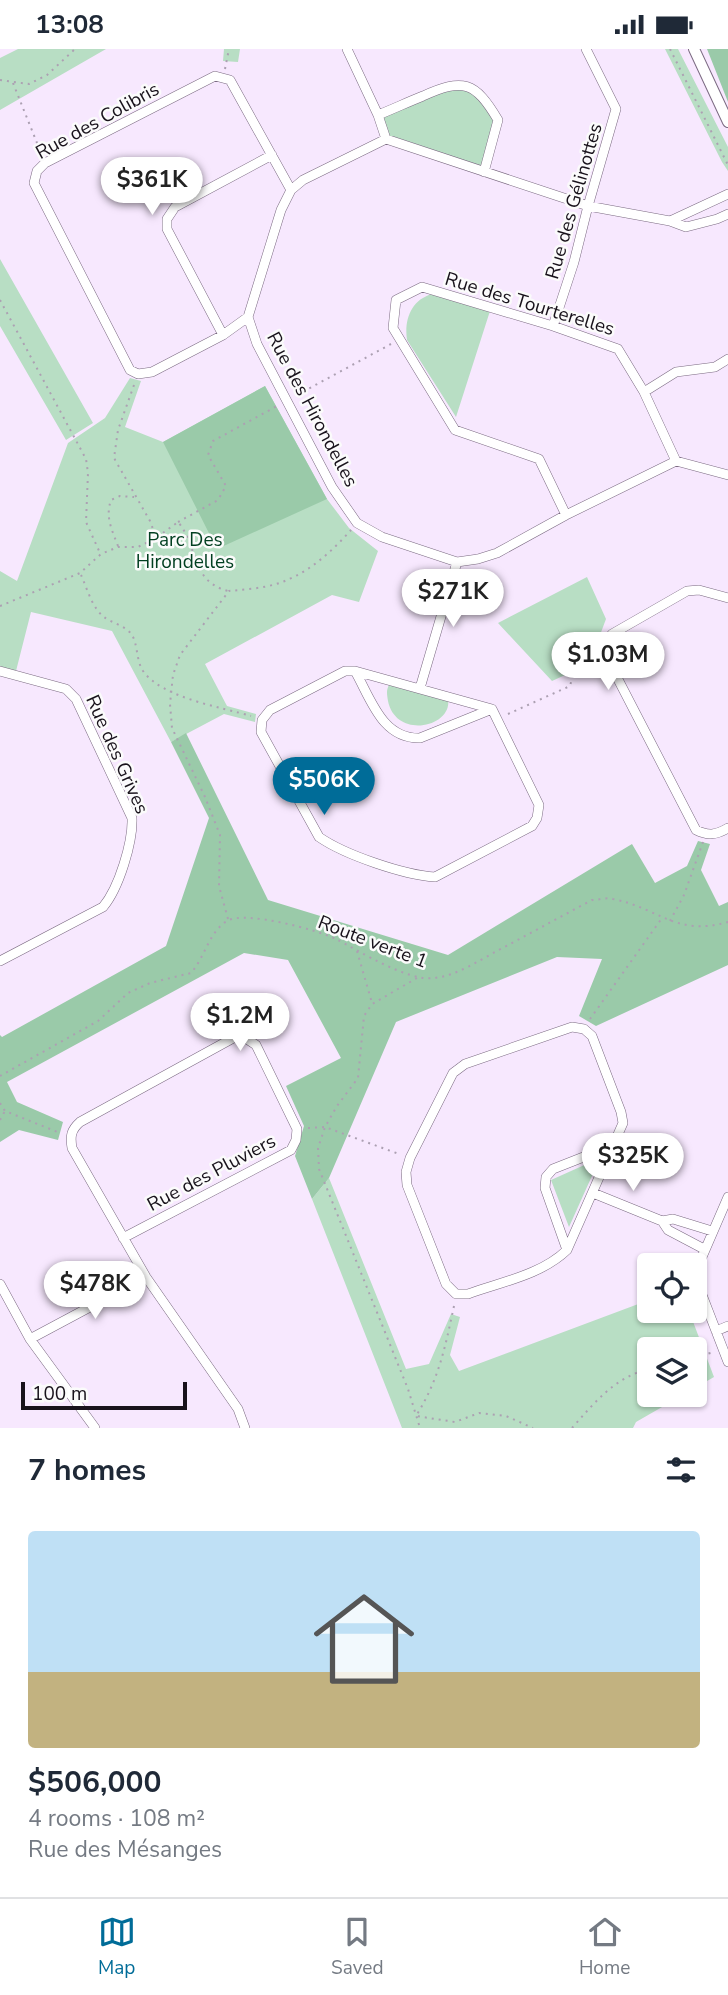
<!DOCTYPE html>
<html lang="en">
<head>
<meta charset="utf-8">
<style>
  body { margin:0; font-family:"Nunito Sans",sans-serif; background:#f2f2f3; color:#1f2937; height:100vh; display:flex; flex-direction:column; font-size:26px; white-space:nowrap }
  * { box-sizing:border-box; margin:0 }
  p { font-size:23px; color:#747a83 }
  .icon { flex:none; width:38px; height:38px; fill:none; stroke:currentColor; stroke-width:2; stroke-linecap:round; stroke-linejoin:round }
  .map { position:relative; height:1379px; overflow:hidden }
  .panel { display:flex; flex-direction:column; background:#fff; flex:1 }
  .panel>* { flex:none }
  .buttons { position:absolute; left:637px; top:1204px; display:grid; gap:14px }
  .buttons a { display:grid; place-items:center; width:70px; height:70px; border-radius:7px; background:#fff; box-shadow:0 2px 5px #0004; font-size:35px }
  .scale { position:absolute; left:21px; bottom:18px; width:166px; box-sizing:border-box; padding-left:7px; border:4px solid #18121b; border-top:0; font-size:19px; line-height:24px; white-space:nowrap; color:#18121b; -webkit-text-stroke:5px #fbfbfb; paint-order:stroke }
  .price { position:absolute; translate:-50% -60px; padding:0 16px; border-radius:24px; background:#fff; color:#222; font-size:23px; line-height:46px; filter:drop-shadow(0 2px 4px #0008) }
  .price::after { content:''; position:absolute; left:50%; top:42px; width:21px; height:16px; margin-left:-10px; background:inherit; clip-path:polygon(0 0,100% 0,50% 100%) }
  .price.current { background:#006c98; color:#fff }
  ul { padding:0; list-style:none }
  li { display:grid; align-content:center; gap:14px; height:371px; padding:0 28px }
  li span { display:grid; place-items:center; height:217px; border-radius:7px; color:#555 }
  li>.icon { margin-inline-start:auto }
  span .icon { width:126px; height:126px; fill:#fffc; stroke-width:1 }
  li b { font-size:30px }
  h2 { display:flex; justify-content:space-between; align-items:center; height:84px; padding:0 28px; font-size:30px }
  .status { display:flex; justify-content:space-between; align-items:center; height:49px; padding:0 35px; background:#fff; direction:ltr }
  .status svg { height:19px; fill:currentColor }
  .tab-bar { display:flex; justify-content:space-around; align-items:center; height:98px; border-top:2px solid #e0e1e3; background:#fff; font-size:19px; color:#747a83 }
  .tab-bar a { display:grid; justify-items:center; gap:4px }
  .tab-bar .current { color:#006c98 }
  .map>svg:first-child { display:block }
</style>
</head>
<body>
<div class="status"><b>13:08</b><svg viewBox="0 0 49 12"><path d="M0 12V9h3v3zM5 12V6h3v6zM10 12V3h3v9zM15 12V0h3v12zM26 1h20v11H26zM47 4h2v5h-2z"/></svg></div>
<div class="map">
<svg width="728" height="1379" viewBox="0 0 728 1379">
  <rect width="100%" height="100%" fill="#f7e8fe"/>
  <path fill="#b8dec4" d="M18 0H106L0 61V9Z
    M224 0H240L238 13 223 12Z
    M665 0H678L728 98V122L722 113Z
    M447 36 471 38 498 71 484 123 386 90 378 66Z
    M0 210 93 374 66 391 0 277Z
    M432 245 490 262 456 368 407 291C404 271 411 251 432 245Z
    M130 329 141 332 125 378 163 393 265 337 327 450 349 479 378 502 359 553 332 546 205 615 227 657 256 665 255 673 224 665 171 693 112 582 31 563 16 622 0 618V522L17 532 68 394 105 369Z
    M587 528 606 570 600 586V610L552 632 498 574Z
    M389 636 448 650C453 678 396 691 388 652 387 645 386 642 389 636Z
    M600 1109 569 1178 551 1131Z
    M329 1129 406 1320 429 1315 451 1265 460 1268 450 1306 459 1322 649 1251V1262H689L714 1328 695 1339V1300H649V1346H683L636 1373 633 1379H402L312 1150Z"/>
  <path fill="#9acaa9" d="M707 0H728V53Z
    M265 337 327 450 217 500 163 393Z
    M186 684 268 851 448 906 632 795 655 834 687 817 698 792 710 795 701 821 719 857 728 853V916L596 977 579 967 602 910 557 908 396 973 329 1129 312 1150 295 1107 304 1077 286 1037 341 1009 288 911 244 904 7 1033 17 1053 63 1073 58 1091 19 1081 0 1093V986L2 988 166 897 209 769 171 693Z"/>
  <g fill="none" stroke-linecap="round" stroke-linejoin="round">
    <g stroke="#7b6a82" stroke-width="10">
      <path id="minor" d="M347 0 378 66 386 90
        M378 66C393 60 408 53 423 47 463 29 475 32 498 71L484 123
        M728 165 717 170 686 178 670 172 588 157 386 90 303 131 291 141 281 161 248 268 257 295 332 438 357 474 382 488 457 513 478 510 497 504 566 466 676 412 728 426
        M670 172 728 145
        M248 268 223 286 152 323 138 325 130 321 34 134 37 122 45 114 215 27 230 31 291 141
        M553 277 574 213 588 157 616 60 586 0
        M223 286 167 180V170L175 158 272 106
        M644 343 676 323 715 318 728 310
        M566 466 539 410 455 381 393 279 396 251 422 238 553 277 618 300 644 343 676 412
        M728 549 699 541 687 542 612 585 605 596 607 609 696 781C708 787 716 786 728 779
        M0 622 66 640 76 650 132 769C133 793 119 839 103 858L0 912
        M345 622H355L492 660 539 756 537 769 532 777 435 828C404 826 345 806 319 788L261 683 262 671 270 661Z
        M355 622C371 650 382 690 420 689L492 660
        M420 639 457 513
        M572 978 584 980 592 987 621 1063 623 1074 567 1201C541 1226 501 1233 468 1245H456L446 1235 407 1136 406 1123 410 1109 453 1024 465 1015Z
        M593 1144 662 1172
        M728 1148 699 1215V1238L728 1313
        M123 1189 291 1101 296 1091 297 1080 256 996 247 990 235 988 80 1073C71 1081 70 1087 72 1099L146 1228 238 1360 245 1379
        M704 1200 668 1181 662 1172 673 1170 712 1182
        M567 1201 545 1139 546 1128 553 1120 614 1096
        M0 1235 30 1290 95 1379
        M716 1282 728 1277
        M30 1290 146 1228"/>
    </g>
    <g stroke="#7b6a82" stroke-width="12">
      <path id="tertiary" d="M694 0 728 73"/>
    </g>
    <path stroke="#aca0b2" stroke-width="2" stroke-dasharray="2 5" stroke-linecap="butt" d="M670 0 728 116
      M225 20 229 0
      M0 31 29 35 47 26 75 0
      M13 34 41 104
      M0 251 86 410 88 424 86 473 100 504
      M134 336 118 381 114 409 150 472 156 488
      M297 346 391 295
      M178 473 218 451 226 437 208 406 213 392 277 357
      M118 497C112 481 105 468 111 451L120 447 134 448
      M81 526C87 539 92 559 104 568 112 574 126 577 132 586 138 596 136 611 143 622 162 649 221 658 251 667
      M0 557 80 524 101 505 118 498H138L156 489 178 473C199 498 190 532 228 542
      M508 665 570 637 577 611 596 601
      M228 870 219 837 220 786 205 748 172 679 170 655 173 626 180 606 229 542C249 540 271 539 289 530 313 520 334 500 351 481
      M670 872 684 846 703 793
      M357 902 372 954
      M417 929 372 955 364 967 358 1029 337 1057 325 1078 318 1099 319 1120 408 1340 420 1379
      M590 970 662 869
      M0 1027 98 972 128 944 150 934 191 924C205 908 209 883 227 872 244 861 318 881 336 890 359 902 409 933 434 929 456 927 478 912 497 902 529 885 560 868 592 851 599 851 607 848 613 850 659 859 676 888 728 873
      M0 1054 5 1062 60 1084
      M0 1071 5 1062
      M308 1079 325 1078 399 1105
      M454 1257C445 1299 439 1330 416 1367L455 1373 479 1364 506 1367 533 1379
      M695 1308 714 1303
      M572 1379C595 1353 615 1328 649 1320"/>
    <use href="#minor" stroke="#fff" stroke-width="9"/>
    <use href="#tertiary" stroke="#fff" stroke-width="10"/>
  </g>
  <g text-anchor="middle" stroke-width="5" stroke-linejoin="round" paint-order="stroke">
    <g font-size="19" fill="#18121b" stroke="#fbfbfb">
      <text transform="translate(97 71) rotate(-29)" y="7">Rue des Colibris</text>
      <text transform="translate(573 152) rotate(-74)" y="7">Rue des Gélinottes</text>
      <text transform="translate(530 254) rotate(17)" y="7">Rue des Tourterelles</text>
      <text transform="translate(313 360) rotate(62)" y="7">Rue des Hirondelles</text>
      <text transform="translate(118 705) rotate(66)" y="7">Rue des Grives</text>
      <text transform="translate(373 892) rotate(21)" y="7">Route verte 1</text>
      <text transform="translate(211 1123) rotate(-28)" y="7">Rue des Pluviers</text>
    </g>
    <g font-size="19" fill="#013f20" stroke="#fbfbfb">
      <text x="185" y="497">Parc Des<tspan x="185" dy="22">Hirondelles</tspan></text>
    </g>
  </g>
</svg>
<div class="buttons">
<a><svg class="icon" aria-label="locate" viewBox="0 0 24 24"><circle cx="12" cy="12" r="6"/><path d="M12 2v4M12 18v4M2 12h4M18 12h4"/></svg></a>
<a><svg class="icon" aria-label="layers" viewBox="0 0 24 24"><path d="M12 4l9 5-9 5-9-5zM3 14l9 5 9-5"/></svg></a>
</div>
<div class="scale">100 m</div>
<b class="price" style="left:152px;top:168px">$361K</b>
<b class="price" style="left:453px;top:580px">$271K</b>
<b class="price" style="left:608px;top:643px">$1.03M</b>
<b class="price current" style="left:324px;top:768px">$506K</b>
<b class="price" style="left:240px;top:1004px">$1.2M</b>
<b class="price" style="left:633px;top:1144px">$325K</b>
<b class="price" style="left:95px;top:1272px">$478K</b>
</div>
<section class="panel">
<h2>7 homes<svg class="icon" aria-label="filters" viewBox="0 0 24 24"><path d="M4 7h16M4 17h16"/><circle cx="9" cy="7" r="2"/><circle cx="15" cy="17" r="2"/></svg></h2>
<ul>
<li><span style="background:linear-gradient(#bfe0f5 65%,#c2b280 0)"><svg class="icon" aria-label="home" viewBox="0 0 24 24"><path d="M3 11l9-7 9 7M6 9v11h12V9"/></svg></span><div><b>$506,000</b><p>4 rooms · 108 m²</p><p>Rue des Mésanges</p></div></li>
</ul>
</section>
<nav class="tab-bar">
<a class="current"><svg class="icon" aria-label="map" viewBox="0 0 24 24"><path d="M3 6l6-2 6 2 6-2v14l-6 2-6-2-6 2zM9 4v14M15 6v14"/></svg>Map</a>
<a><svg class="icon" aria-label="saved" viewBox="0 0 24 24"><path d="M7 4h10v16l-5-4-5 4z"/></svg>Saved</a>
<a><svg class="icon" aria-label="home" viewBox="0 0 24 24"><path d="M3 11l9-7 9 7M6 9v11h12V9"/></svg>Home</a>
</nav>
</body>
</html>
